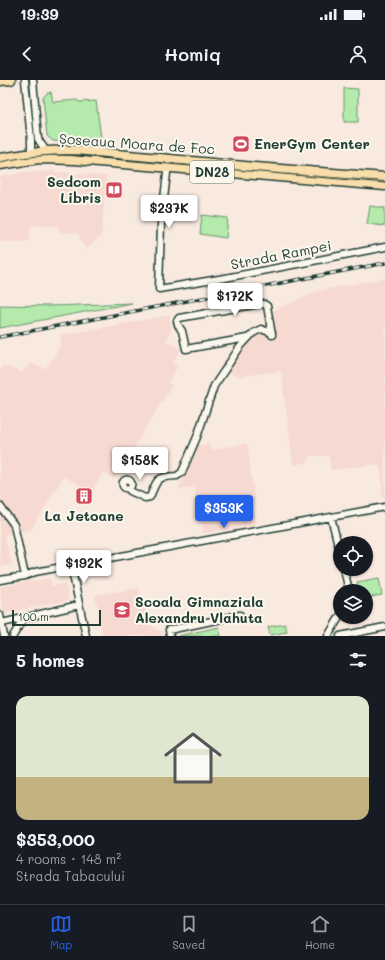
<!DOCTYPE html>
<html lang="en">
<head>
<meta charset="utf-8">
<style>
  body { margin:0; font-family:Mali,sans-serif; background:#242831; color:#f1f3f6; height:100vh; display:flex; flex-direction:column; font-size:15px; white-space:nowrap }
  * { box-sizing:border-box; margin:0 }
  p { font-size:13px; color:#9ea1a6 }
  .icon { flex:none; width:22px; height:22px; fill:none; stroke:currentColor; stroke-width:2; stroke-linecap:round; stroke-linejoin:round }
  .map { position:relative; height:556px; overflow:hidden }
  .drawer { display:flex; flex-direction:column; background:#171b24; flex:1 }
  .drawer>* { flex:none }
  .buttons { position:absolute; left:333px; top:456px; display:grid; gap:8px }
  .buttons a { display:grid; place-items:center; width:40px; height:40px; border-radius:50%; background:#171b24; box-shadow:0 1px 3px #0004; font-size:20px }
  .scale { position:absolute; left:12px; bottom:10px; width:89px; box-sizing:border-box; padding-left:4px; border:2px solid #1f3d34; border-top:0; font-size:11px; line-height:14px; white-space:nowrap; color:#1f3d34; -webkit-text-stroke:3px #fbf7ec; paint-order:stroke }
  .price { position:absolute; translate:-50% -34px; padding:0 9px; border-radius:4px; background:#fff; color:#222; font-size:13px; line-height:26px; filter:drop-shadow(0 1px 2px #0008) }
  .price::after { content:''; position:absolute; left:50%; top:24px; width:12px; height:9px; margin-left:-6px; background:inherit; clip-path:polygon(0 0,100% 0,50% 100%) }
  .price.active { background:#2563eb; color:#fff }
  ul { padding:0; list-style:none }
  li { display:grid; align-content:center; gap:8px; height:212px; padding:0 16px }
  li span { display:grid; place-items:center; height:124px; border-radius:12px; color:#555 }
  li>.icon { margin-inline-start:auto }
  span .icon { width:72px; height:72px; fill:#fffc; stroke-width:1 }
  li b { font-size:17px }
  h2 { display:flex; justify-content:space-between; align-items:center; height:48px; padding:0 16px; font-size:17px }
  .status { display:flex; justify-content:space-between; align-items:center; height:28px; padding:0 20px; background:#171b24; direction:ltr }
  .status svg { height:11px; fill:currentColor }
  header { display:flex; justify-content:space-between; align-items:center; height:52px; padding:0 16px; background:#171b24; font-size:18px; font-weight:600 }
  .menu { display:flex; justify-content:space-around; align-items:center; height:56px; border-top:1px solid #363941; background:#171b24; font-size:11px; color:#9ea1a6 }
  .menu a { display:grid; justify-items:center; gap:2px }
  .menu .active { color:#2563eb }
  .map>svg:first-child { display:block }
</style>
</head>
<body>
<div class="status"><b>19:39</b><svg viewBox="0 0 49 12"><path d="M0 12V9h3v3zM5 12V6h3v6zM10 12V3h3v9zM15 12V0h3v12zM26 1h20v11H26zM47 4h2v5h-2z"/></svg></div>
<header><svg class="icon" aria-label="back" viewBox="0 0 24 24"><path d="M15 5l-7 7 7 7"/></svg>Homiq<svg class="icon" aria-label="person" viewBox="0 0 24 24"><circle cx="12" cy="8" r="4"/><path d="M4 21q1-7 8-7t8 7"/></svg></header>
<div class="map">
<svg width="385" height="556" viewBox="0 0 385 556">
  <rect width="100%" height="100%" fill="#f9eae0"/>
  <filter id="ink" filterUnits="userSpaceOnUse"><feTurbulence type="fractalNoise" baseFrequency=".025" numOctaves="2"/><feDisplacementMap in="SourceGraphic" scale="8" xChannelSelector="R" yChannelSelector="G"/><feConvolveMatrix kernelMatrix="1 2 1 2 8 2 1 2 1" color-interpolation-filters="sRGB"/></filter>
  <g filter="url(#ink)">
    <path fill="#f6dad1" d="M49 91 106 96 102 152 101 156 86 170 77 153 59 152V146L31 145 30 160 22 162H0V97L23 92Z
      M385 198V417H382V400L379 384 331 390 328 376H309V382L293 385 281 291 238 297 227 292 245 265 252 257 262 253 269 256 275 255 271 232 312 213 332 208Z
      M170 235 171 250 166 260 181 269 173 283 178 286 168 302 172 306 114 399 103 392 91 413 64 396 31 450 4 455 12 485 0 487V290L3 285 22 292 30 283 45 289 61 265 60 255Z
      M247 363 255 421H252L255 444 207 453H203L194 407 182 409 178 408 197 366 209 364 211 370Z
      M50 498 52 506 65 503 69 520 3 534 0 507Z
      M139 508 150 545 162 552 163 556H103L95 515Z"/>
    <path fill="#b4eaac" stroke="#6a9470" d="M344 8 358 9V42H344Z
      M51 12 53 22 77 20 79 22 96 21 102 65 53 61 47 56 43 18 47 13Z
      M370 126 385 128V146L367 144Z
      M202 135 228 138 226 158 200 154Z
      M132 223 0 248V225L51 226Z
      M379 498 382 515 366 518V511H359L357 502Z
      M285 544 287 552 270 555 268 547Z
      M219 547 221 556H178Z"/>
    <g fill="none" stroke-linecap="round" stroke-linejoin="round">
      <g stroke="#1f3d34" stroke-width="9">
        <path id="minor" d="M25 0 31 59V73L34 74
          M33 0 38 59 46 71
          M168 85 161 144 159 209 225 198 385 167
          M247 258 186 269 182 251 178 245 177 241 179 238 259 224H264L267 226 272 255
          M122.5 404a4.5 4.5 0 1 1 9 0a4.5 4.5 0 1 1-9 0Z
          M129 409 130 411 145 418 150 417C158 398 156 397 177 396L182 392 197 357 214 306 240 267 253 253 261 249 272 253
          M0 426 14 445 25 496
          M331 437 340 473
          M71 486 86 556
          M344 489 349 511
          M0 500 25 496 35 492 385 427
          M0 535 4 556
          M2 543 79 525
          M13 556 24 538
          M170 556 169 550 240 535
          M328 556 340 536
          M340 556 385 547"/>
      </g>
      <g stroke="#1f3d34" stroke-width="11">
        <path id="major" d="M0 1 11 0
          M0 78 46 71 75 70 255 87 385 97
          M0 85 39 79 75 80 385 106"/>
      </g>
      <use href="#minor" stroke="#fbf7ec" stroke-width="6"/>
      <use href="#major" stroke="#f9deab" stroke-width="8"/>
      <path stroke="#1f3d34" stroke-width="1" d="M0 82C22 77 43 75 66 75L385 103"/>
      <g stroke="#1f3d34" stroke-width="3.5">
        <path id="rail" d="M0 257 385 183"/>
      </g>
      <use href="#rail" stroke="#fbf7ec" stroke-width="2" stroke-dasharray="6" stroke-linecap="butt"/>
    </g>
  </g>
  <defs>
    <g id="stadium-square" transform="scale(0.9)"><rect x="-9" y="-9" width="18" height="18" rx="4" fill="#d1495b" stroke="#fbf7ec"/><path d="M0-5a6.5 5 0 1 0 0 10a6.5 5 0 1 0 0-10ZM-3.5-1.8h7v3.6h-7Z" fill="#fff"/></g>
    <g id="library-square" transform="scale(0.9)"><rect x="-9" y="-9" width="18" height="18" rx="4" fill="#d1495b" stroke="#fbf7ec"/><path d="M-6-4Q-3-5.5-.7-3.5V5Q-3 3-6 4ZM6-4Q3-5.5 .7-3.5V5Q3 3 6 4Z" fill="#fff"/></g>
    <g id="building-square" transform="scale(0.9)"><rect x="-9" y="-9" width="18" height="18" rx="4" fill="#d1495b" stroke="#fbf7ec"/><path d="M-4-6H4V6H1V3H-1V6H-4ZM-2.5-4.3h1.7v1.8h-1.7ZM.8-4.3h1.7v1.8H.8ZM-2.5-1h1.7V.8h-1.7ZM.8-1h1.7V.8H.8Z" fill="#fff"/></g>
    <g id="school-square" transform="scale(0.9)"><rect x="-9" y="-9" width="18" height="18" rx="4" fill="#d1495b" stroke="#fbf7ec"/><path d="M0-5L7-2L0 1L-7-2ZM-4 1L0 2.5L4 1V4Q0 6-4 4Z" fill="#fff"/></g>
  </defs>
  <g fill-rule="evenodd">
    <use href="#stadium-square" x="241" y="64"/>
    <use href="#library-square" x="114" y="110"/>
    <use href="#building-square" x="84" y="416"/>
    <use href="#school-square" x="122" y="530"/>
  </g>
  <g text-anchor="middle" stroke-width="4" stroke-linejoin="round" paint-order="stroke">
    <rect fill="#fbf7ec" stroke="#61756b" stroke-width="1" x="190" y="81" width="44" height="22" rx="3"/>
    <g font-size="13" font-weight="bold" fill="#1f3d34">
      <text x="212" y="97">DN28</text>
    </g>
    <g font-size="14" fill="#1f3d34" stroke="#fbf7ec">
      <text transform="translate(137 64) rotate(4)" y="5">Șoseaua Moara de Foc</text>
      <text transform="translate(281 175) rotate(-11)" y="5">Strada Rampei</text>
    </g>
    <g font-size="14" font-weight="bold" fill="#1f3d34" stroke="#fbf7ec" text-anchor="start">
      <text x="254" y="69">EnerGym Center</text>
      <text x="101" y="107" text-anchor="end">Sedcom<tspan x="101" dy="16">Libris</tspan></text>
      <text x="84" y="441" text-anchor="middle">La Jetoane</text>
      <text x="135" y="527">Scoala Gimnaziala<tspan x="135" dy="16">Alexandru Vlahuta</tspan></text>
    </g>
  </g>
</svg>
<div class="buttons">
<a><svg class="icon" aria-label="locate" viewBox="0 0 24 24"><circle cx="12" cy="12" r="6"/><path d="M12 2v4M12 18v4M2 12h4M18 12h4"/></svg></a>
<a><svg class="icon" aria-label="layers" viewBox="0 0 24 24"><path d="M12 4l9 5-9 5-9-5zM3 14l9 5 9-5"/></svg></a>
</div>
<div class="scale">100 m</div>
<b class="price" style="left:169px;top:149px">$237K</b>
<b class="price" style="left:235px;top:237px">$172K</b>
<b class="price" style="left:140px;top:401px">$158K</b>
<b class="price active" style="left:224px;top:449px">$353K</b>
<b class="price" style="left:84px;top:504px">$192K</b>
</div>
<section class="drawer">
<h2>5 homes<svg class="icon" aria-label="filters" viewBox="0 0 24 24"><path d="M4 7h16M4 17h16"/><circle cx="9" cy="7" r="2"/><circle cx="15" cy="17" r="2"/></svg></h2>
<ul>
<li><span style="background:linear-gradient(#dfe7d0 65%,#c2b280 0)"><svg class="icon" aria-label="home" viewBox="0 0 24 24"><path d="M3 11l9-7 9 7M6 9v11h12V9"/></svg></span><div><b>$353,000</b><p>4 rooms · 148 m²</p><p>Strada Tabacului</p></div></li>
</ul>
</section>
<nav class="menu">
<a class="active"><svg class="icon" aria-label="map" viewBox="0 0 24 24"><path d="M3 6l6-2 6 2 6-2v14l-6 2-6-2-6 2zM9 4v14M15 6v14"/></svg>Map</a>
<a><svg class="icon" aria-label="saved" viewBox="0 0 24 24"><path d="M7 4h10v16l-5-4-5 4z"/></svg>Saved</a>
<a><svg class="icon" aria-label="home" viewBox="0 0 24 24"><path d="M3 11l9-7 9 7M6 9v11h12V9"/></svg>Home</a>
</nav>
</body>
</html>
